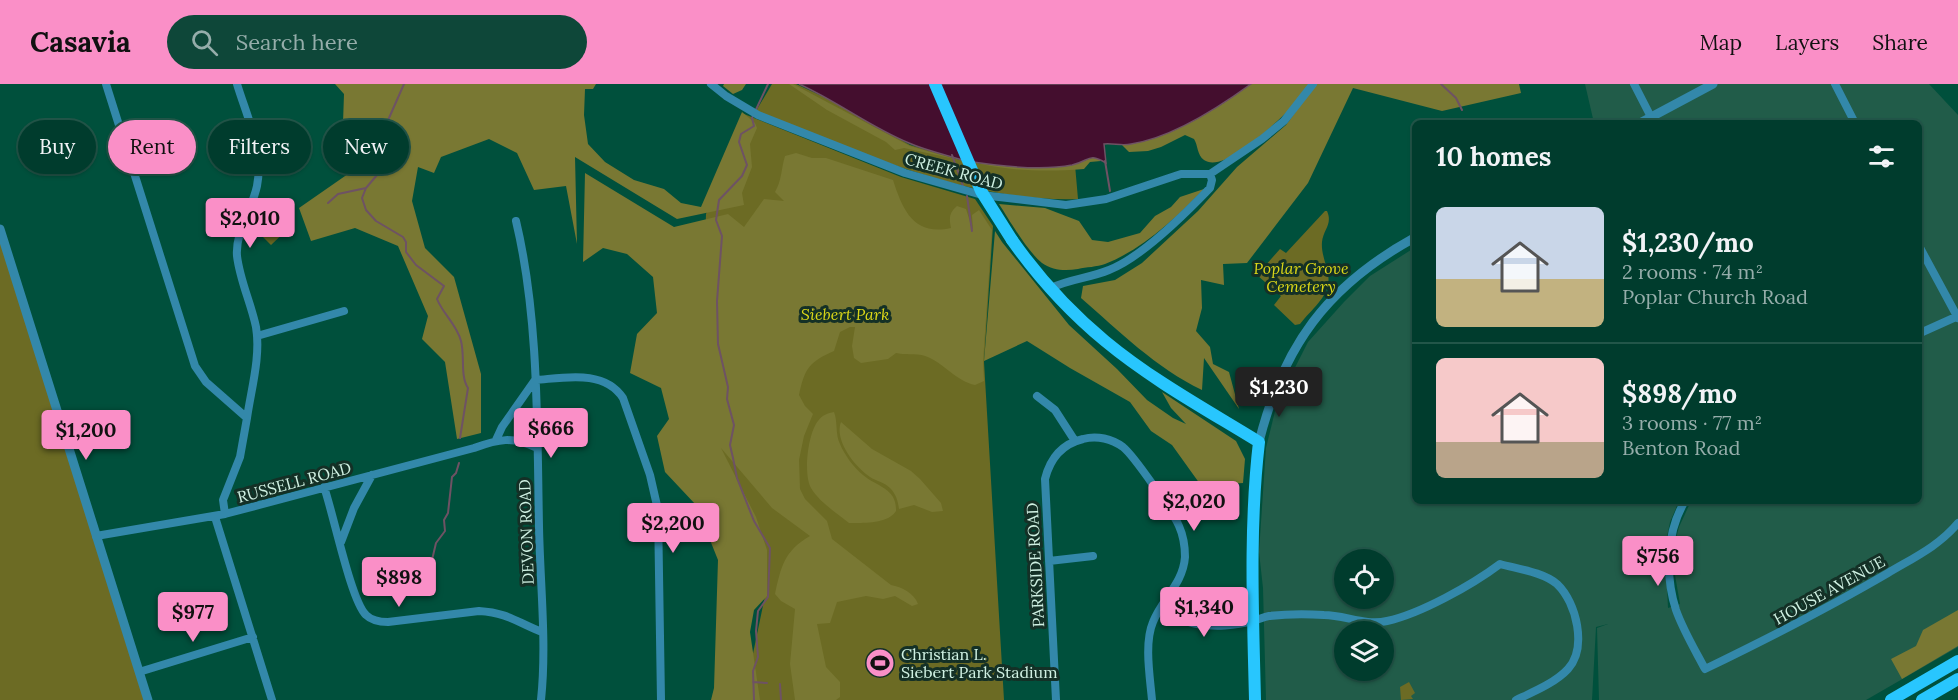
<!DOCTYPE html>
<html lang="en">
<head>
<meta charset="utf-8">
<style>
  body { margin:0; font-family:Lora,serif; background:#0e4739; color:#f1f3f6; height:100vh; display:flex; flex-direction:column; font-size:22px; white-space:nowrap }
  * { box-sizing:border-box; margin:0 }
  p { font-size:20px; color:#95adaa }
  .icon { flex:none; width:33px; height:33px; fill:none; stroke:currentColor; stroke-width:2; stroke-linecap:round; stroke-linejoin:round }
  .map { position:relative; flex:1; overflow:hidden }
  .side { position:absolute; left:1412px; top:36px; width:510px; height:384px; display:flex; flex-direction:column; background:#003c2d; border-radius:9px; box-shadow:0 2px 4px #0004,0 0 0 2px #225649 }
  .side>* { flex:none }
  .hud { position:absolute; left:18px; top:36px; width:570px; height:54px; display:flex; gap:12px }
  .tools { position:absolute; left:1334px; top:465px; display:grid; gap:12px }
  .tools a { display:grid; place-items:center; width:60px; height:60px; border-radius:50%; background:#003c2d; box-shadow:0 2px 4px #0004,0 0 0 2px #225649; font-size:30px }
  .price { position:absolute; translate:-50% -51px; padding:0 14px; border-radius:6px; background:#fa8fc7; color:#111; font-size:20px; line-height:39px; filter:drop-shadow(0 2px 3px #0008) }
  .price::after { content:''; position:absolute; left:50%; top:36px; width:18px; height:14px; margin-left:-9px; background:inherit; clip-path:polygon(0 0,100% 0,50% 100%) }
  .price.current { background:#222; color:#fff }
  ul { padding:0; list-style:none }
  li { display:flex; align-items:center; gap:18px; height:150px; padding:0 24px }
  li+li { border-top:2px solid #225649 }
  li span { display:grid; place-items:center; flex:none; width:168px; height:120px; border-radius:9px; color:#555 }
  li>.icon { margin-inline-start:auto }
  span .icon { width:72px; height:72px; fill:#fffc; stroke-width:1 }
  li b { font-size:26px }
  h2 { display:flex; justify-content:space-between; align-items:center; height:72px; padding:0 24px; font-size:26px }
  .chip { padding:0 21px; border-radius:27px; background:#003c2d; box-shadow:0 2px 4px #0004,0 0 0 2px #225649; font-size:21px; line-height:54px }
  .chip.current { background:#fa8fc7; color:#111 }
  header { display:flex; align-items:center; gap:36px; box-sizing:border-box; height:84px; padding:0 30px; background:#fa8fc7; color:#111 }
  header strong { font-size:28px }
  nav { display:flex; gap:33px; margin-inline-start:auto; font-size:21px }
  .search { width:420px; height:54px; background:#0e4739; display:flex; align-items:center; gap:15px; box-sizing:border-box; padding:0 21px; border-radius:33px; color:#95adaa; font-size:22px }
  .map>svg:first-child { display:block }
</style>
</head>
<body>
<header>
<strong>Casavia</strong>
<div class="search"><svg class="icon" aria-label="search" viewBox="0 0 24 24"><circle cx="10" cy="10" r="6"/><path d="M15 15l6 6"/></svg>Search here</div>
<nav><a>Map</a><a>Layers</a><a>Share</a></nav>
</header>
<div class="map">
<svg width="1958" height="616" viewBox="0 0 1958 616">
  <rect width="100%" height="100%" fill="#00503c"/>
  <path fill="#215c49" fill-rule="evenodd" d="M1585 0H1929L1958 31V563L1866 616H1599L1597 544 1608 540 1596 543 1592 616H1266L1263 504 1259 468 1266 364 1277 319 1308 258 1344 218 1370 192 1414 164V417H1679L1670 438 1665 462 1668 524 1680 520 1675 491V458L1679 443 1691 417H1918V39H1594ZM1344 476H1383V514H1344ZM1344 548H1383V586H1344Z"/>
  <path fill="#6c6b24" d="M772 0H796L824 13 910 61 967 78 1022 83 1075 81 1078 115C966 119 858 67 756 27Z
    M744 30 901 93 975 115 993 142 984 278 1004 616H753L750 584 765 512 714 386 702 242 706 130Z
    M1325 127H1327C1333 140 1323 146 1322 158 1321 169 1326 179 1328 190 1332 211 1312 224 1300 240L1295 241 1274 221 1281 212 1257 191 1280 165 1286 169Z
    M283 133 291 142 271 161 262 152Z
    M0 152 144 616H0Z
    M1409 598 1415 609 1411 612 1413 615 1401 616 1400 603Z"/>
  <path fill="#797833" d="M335 0H596L593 5H585L584 31 588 60 605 78 634 96 664 105 681 119 701 123 742 28 755 39 757 44 750 60 752 83 742 109 744 121 677 135 575 73 577 160 566 102 534 106 517 69 489 55 441 73 434 89 418 83 412 117 425 164 454 193 481 290V349L457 355 445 278 422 255 428 232 398 162 355 144 311 157 299 124 358 83 343 39 344 10Z
    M724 0H746L742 6 733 10 723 2Z
    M789 0H793L910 62 955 75 904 64 895 66 886 58 827 26Z
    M1251 0H1314C1298 17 1228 93 1204 76 1197 71 1198 61 1194 55L1185 51 1161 63 1148 67 1129 68 1122 61C1168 56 1214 27 1251 0Z
    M1316 0H1519L1521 9 1442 27 1353 4 1308 99 1247 179 1223 180 1224 201 1201 196 1202 224 1196 247 1210 263 1213 280 1229 288 1239 325 1204 274 1202 306C1156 284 1119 247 1081 214L1083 202 1115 196 1142 179 1198 127 1237 83 1286 41Z
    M796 69 812 74H826L893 96C903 127 914 152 951 144 949 134 949 129 957 122L966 125 973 147 972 131 979 126 992 146 983 278 984 297 975 301C957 297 946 282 930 274 919 268 908 272 896 269L888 275 861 279 854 274 852 262 855 243H850L840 248 834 267C809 278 805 284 799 311L805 322 813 330 804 352 799 376 800 405 805 415 827 437 832 455 891 501C902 503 914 509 918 520L912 522 895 512 883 515 866 512 837 518 830 539 817 540 826 583 840 598V613L836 616H795L790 580 795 525 781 517 775 510C781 483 784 467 810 452L772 424 721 364 756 433 767 466V512L754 526 750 548 760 616H711L714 604 718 476 696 421 665 388 657 352 669 335 661 304 630 289 637 250 657 229 653 193 627 170 603 164 583 178 585 89 674 143 728 130 744 143 764 115 784 117 775 108C782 96 781 85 785 72Z
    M1097 73 1101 77 1090 78 1084 85C1046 88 1016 87 980 80 1010 82 1040 85 1070 81 1080 80 1087 74 1097 73Z
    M1204 105C1176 134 1143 165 1105 180 1097 183 1086 183 1078 185 1066 187 1053 187 1042 179 1027 167 1010 137 999 120L1045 124 1079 137 1092 156 1108 158 1140 149 1155 132 1171 123 1180 113Z
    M995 147 1002 158 1069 241 1117 285 1147 316 1173 334 1186 340 1171 324 1162 308 1236 357 1245 375 1243 399 1213 401 1205 407 1172 361 1151 347 1130 318 1070 284 1027 257 984 277Z
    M834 328C838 338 835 350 840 360 844 370 854 384 863 391 877 403 897 404 896 427 888 440 863 439 849 439 837 429 820 419 811 404 803 390 808 349 818 337 822 331 828 329 834 328Z
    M841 338 872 365 911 387 920 395 941 419 943 427 932 428 914 421 899 425C898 417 896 410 890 404 884 398 876 397 870 393 854 382 834 356 841 338Z
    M1958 526V562L1902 595 1891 575 1916 562 1923 546Z"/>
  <path fill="#440e2e" stroke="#6e5264" stroke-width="1.5" d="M799 0H932L966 77C947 71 927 67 909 59 870 43 837 17 799 0Z
    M935 0H1251C1218 24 1171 54 1131 60 1122 62 1113 59 1104 60L1106 79C1088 68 1090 77 1072 81 1041 87 998 82 967 77Z"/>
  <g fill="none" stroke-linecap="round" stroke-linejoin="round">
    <path stroke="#6e5264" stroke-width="2" d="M1441 0 1456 14 1462 26
      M952 71 963 102
      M1105 77 1110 107
      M366 104 362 114 366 126 376 137 403 153 406 158V168L416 181 444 202 437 215C443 230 457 241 461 257 465 272 460 292 468 304L460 354
      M967 112 972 147
      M328 119 338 110 366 104 383 84 382 67 389 34 404 0
      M432 476 436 459 445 447 444 436 448 429 452 393 456 389 459 379
      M753 598 767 599
      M780 600 781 616
      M754 616 753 587 758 573 756 547 758 527 768 513 770 464 754 437 737 394 733 374 730 361 734 341 727 315 728 303 718 260 717 217 722 152 716 136 719 116 742 92 747 81 739 58 741 50 754 42 752 34 768 0"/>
    <path stroke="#38a" stroke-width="8" d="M106 0 195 282 206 298 247 334 240 373 223 416 225 430
      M237 0C247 33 264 67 257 102 252 126 235 148 237 172 240 197 251 219 256 243 261 272 251 306 247 334
      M711 0 726 12 758 31 905 89 982 111 1066 121 1106 115 1181 90H1210L1262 55 1284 37 1313 0
      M1634 0 1651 33
      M1835 0 1855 39
      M516 137C539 233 537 343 539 442 540 500 547 559 541 616
      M1918 160 1958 234
      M1051 204C1069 195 1090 194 1109 186 1140 174 1186 129 1210 104L1212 96 1210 90
      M1918 250 1958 232
      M257 252 344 227
      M1037 312 1055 326 1075 357
      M496 356 502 343 535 296C564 294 604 285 623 314L650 391 658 426 661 616
      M324 403C333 428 351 517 366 531 372 537 380 538 388 538L479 527C509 529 516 538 542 548
      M1685 417C1666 448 1665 492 1676 526 1683 546 1695 566 1705 585 1767 555 1828 524 1888 489 1913 474 1939 462 1958 439
      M215 433 272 616
      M96 452 225 430 474 364C499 355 512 352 537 364
      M341 458 354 424 372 391
      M1049 477 1093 472
      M1159 526C1171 531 1184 538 1197 540 1214 543 1236 542 1252 537 1258 536 1263 533 1269 532 1287 530 1306 530 1324 531 1345 531 1365 542 1387 537 1420 530 1472 501 1500 480 1518 485 1543 488 1557 500 1577 519 1587 564 1568 585 1555 599 1533 608 1516 616
      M139 588 253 553
      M1056 616 1045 395C1050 375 1062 360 1083 355 1097 351 1112 355 1123 363 1134 372 1173 428 1179 442 1183 451 1185 463 1185 473 1183 500 1162 515 1153 538 1144 559 1150 593 1152 616"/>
    <path stroke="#38a" stroke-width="9" d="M1640 39 1713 0
      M0 145 148 616
      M1259 358C1283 262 1327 202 1414 154"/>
    <path stroke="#28c6fe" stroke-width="12" d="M1012 156C1038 193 1070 228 1105 257 1152 296 1207 326 1259 358 1249 444 1253 530 1255 616
      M1891 616 1958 577
      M1922 616 1958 595"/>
    <path stroke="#28c6fe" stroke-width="12" d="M935 0 981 107 1012 156"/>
  </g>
  <defs>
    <g id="stadium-disc" transform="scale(1.5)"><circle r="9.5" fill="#fa8fc7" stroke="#143026"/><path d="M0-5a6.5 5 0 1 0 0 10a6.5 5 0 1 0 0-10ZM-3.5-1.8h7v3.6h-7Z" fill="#111"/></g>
  </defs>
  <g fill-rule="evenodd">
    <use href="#stadium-disc" x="880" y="579"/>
  </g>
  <g text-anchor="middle" stroke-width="6" stroke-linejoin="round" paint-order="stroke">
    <g font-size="16" fill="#d0f1e3" stroke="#143026">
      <text transform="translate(954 87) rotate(15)" y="6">CREEK ROAD</text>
      <text transform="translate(294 398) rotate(-15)" y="6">RUSSELL ROAD</text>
      <text transform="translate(526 448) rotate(-92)" y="6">DEVON ROAD</text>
      <text transform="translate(1035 481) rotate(-93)" y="6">PARKSIDE ROAD</text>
      <text transform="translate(1829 506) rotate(-29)" y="6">HOUSE AVENUE</text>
    </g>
    <g font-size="16" font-style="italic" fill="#dcd818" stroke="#143026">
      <text x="1301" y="190">Poplar Grove<tspan x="1301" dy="18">Cemetery</tspan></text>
      <text x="845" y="236">Siebert Park</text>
    </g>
    <g font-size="16" fill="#d0f1e3" stroke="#143026" text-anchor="start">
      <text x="901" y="576">Christian L.<tspan x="901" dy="18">Siebert Park Stadium</tspan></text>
    </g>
  </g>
</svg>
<div class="tools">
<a><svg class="icon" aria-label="locate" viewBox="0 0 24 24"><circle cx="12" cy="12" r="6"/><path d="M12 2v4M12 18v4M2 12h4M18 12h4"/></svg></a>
<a><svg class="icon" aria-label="layers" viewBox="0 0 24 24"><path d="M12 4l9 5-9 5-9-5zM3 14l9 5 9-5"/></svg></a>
</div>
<b class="price" style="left:250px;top:165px">$2,010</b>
<b class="price current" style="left:1279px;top:334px">$1,230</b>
<b class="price" style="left:551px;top:375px">$666</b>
<b class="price" style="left:86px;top:377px">$1,200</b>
<b class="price" style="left:1194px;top:448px">$2,020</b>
<b class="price" style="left:673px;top:470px">$2,200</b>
<b class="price" style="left:1658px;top:503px">$756</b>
<b class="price" style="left:399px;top:524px">$898</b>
<b class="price" style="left:1204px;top:554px">$1,340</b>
<b class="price" style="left:193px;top:559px">$977</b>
<div class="hud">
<a class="chip">Buy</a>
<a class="chip current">Rent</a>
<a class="chip">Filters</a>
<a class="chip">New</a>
</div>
<section class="side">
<h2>10 homes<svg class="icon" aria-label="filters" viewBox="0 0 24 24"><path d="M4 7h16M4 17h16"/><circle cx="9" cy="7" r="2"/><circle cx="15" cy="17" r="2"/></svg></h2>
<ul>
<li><span style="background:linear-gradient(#c9d6e8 60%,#c2b280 0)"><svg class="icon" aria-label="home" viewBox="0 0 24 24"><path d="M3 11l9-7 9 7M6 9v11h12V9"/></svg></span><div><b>$1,230/mo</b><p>2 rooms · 74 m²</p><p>Poplar Church Road</p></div></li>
<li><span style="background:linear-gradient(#f6c9c9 70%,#b9a48a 0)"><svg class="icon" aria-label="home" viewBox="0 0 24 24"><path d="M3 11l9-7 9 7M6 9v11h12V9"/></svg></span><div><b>$898/mo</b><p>3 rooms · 77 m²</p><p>Benton Road</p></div></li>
</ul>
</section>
</div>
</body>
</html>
